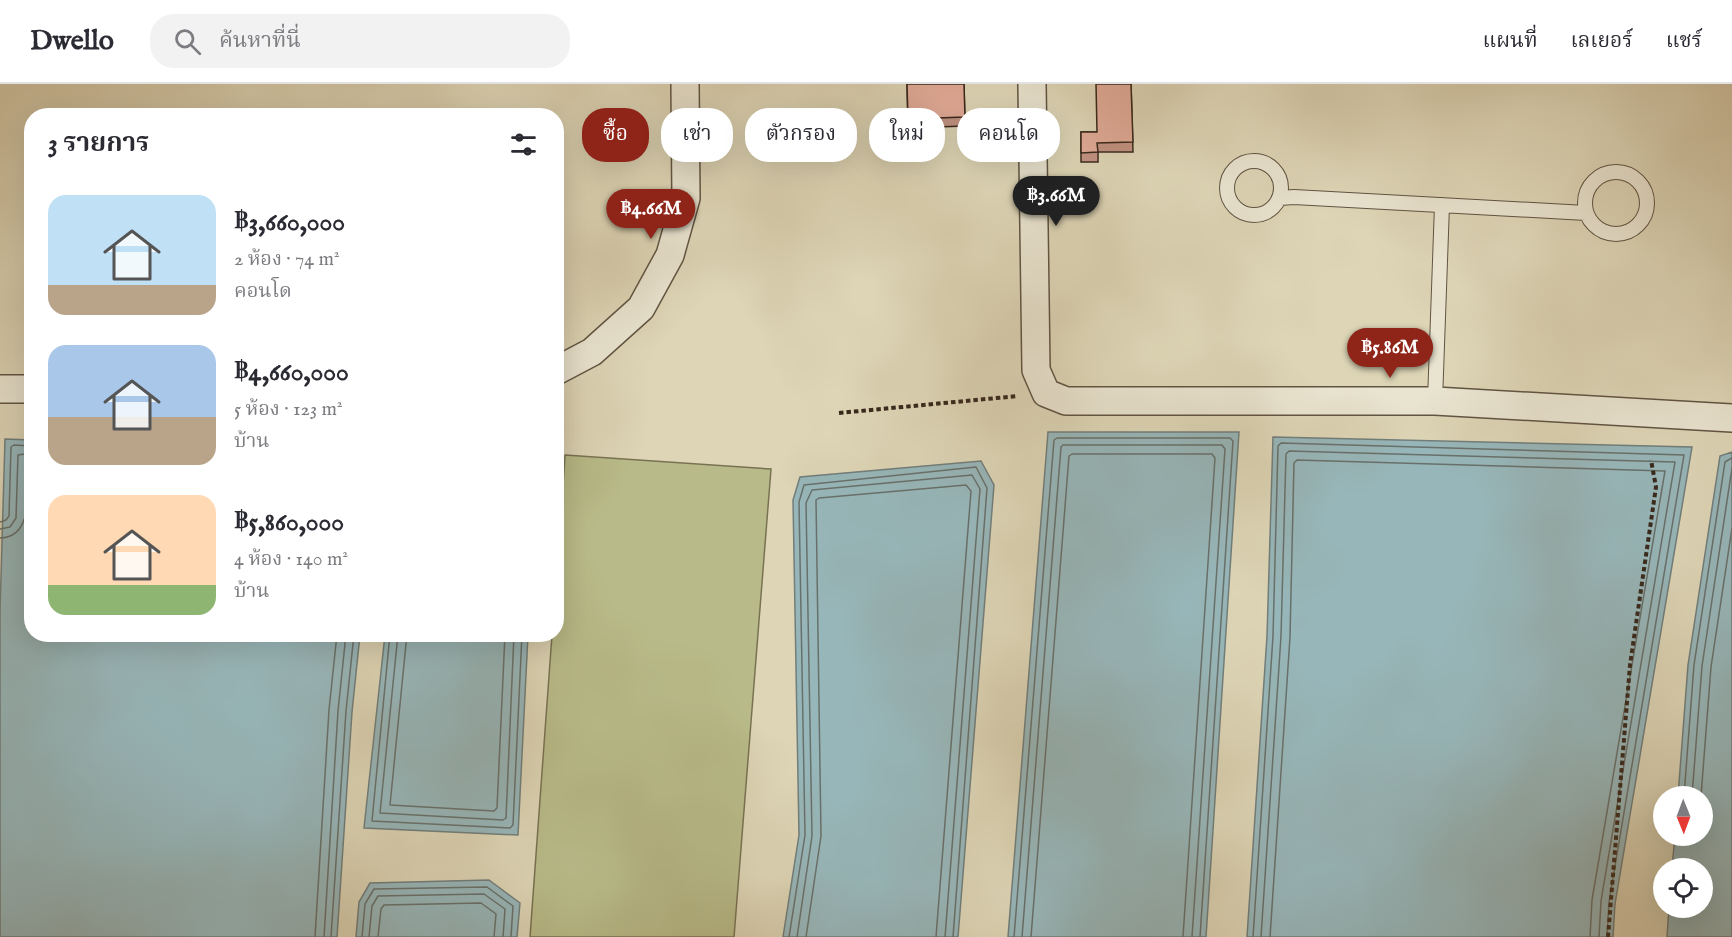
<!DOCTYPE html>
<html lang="th">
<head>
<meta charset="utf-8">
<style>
  body { margin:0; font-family:"IM FELL English","Noto Serif Thai",serif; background:#f2f2f3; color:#2b2b33; height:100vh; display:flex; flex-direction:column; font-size:22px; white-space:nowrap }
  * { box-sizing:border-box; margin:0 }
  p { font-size:20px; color:#7c7c81 }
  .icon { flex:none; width:33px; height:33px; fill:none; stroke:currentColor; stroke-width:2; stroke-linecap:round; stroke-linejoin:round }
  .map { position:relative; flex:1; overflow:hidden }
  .side { position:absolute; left:24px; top:24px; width:540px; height:534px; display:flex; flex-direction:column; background:#fff; border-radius:24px; box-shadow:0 6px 24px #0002 }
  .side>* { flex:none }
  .banner { position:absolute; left:582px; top:24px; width:570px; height:54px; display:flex; gap:12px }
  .needle { width:39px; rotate:179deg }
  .tools { position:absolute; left:1653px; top:702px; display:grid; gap:12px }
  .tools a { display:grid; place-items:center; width:60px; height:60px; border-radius:50%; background:#fff; box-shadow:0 6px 24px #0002; font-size:30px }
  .price { position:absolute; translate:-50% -51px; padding:0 14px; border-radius:21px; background:#8f2418; color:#fff; font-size:20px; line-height:39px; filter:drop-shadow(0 2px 3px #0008) }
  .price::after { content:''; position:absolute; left:50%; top:36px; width:18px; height:14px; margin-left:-9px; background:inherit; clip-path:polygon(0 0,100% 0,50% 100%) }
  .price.on { background:#222; color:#fff }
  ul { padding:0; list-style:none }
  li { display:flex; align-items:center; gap:18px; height:150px; padding:0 24px }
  li span { display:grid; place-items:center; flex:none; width:168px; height:120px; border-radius:18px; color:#555 }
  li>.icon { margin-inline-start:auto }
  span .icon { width:72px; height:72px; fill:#fffc; stroke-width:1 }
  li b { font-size:26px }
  h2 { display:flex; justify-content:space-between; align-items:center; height:72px; padding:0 24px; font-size:26px }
  .chip { padding:0 21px; border-radius:24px; background:#fff; box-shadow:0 6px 24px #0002; font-size:21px; line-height:54px }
  .chip.on { background:#8f2418; color:#fff }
  header { display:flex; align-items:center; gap:36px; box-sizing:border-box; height:84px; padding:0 30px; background:#fff; border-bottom:2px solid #e1e1e2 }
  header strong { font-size:28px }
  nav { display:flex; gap:33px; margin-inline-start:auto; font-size:21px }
  .search { width:420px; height:54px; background:#f2f2f3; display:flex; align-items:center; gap:15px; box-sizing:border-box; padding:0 21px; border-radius:24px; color:#7c7c81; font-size:22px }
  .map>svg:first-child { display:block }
</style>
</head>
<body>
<header>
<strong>Dwello</strong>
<div class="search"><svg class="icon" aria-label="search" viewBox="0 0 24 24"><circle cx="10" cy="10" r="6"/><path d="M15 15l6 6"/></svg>ค้นหาที่นี่</div>
<nav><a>แผนที่</a><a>เลเยอร์</a><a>แชร์</a></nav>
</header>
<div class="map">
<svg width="1732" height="853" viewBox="0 0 1732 853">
  <rect width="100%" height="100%" fill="#ddd5b6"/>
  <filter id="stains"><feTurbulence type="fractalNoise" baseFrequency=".00333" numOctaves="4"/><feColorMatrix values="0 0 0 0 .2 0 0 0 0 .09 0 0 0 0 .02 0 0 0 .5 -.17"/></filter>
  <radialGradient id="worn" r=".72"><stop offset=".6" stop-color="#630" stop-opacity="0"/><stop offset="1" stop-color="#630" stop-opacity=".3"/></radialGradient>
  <path fill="#b8bb89" stroke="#787253" stroke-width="1.5" d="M565 371 771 385 734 853H530L552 551 556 550 557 495Z"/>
  <path fill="#97b6b9" stroke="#717e7b" stroke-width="1.5" d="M1048 348H1239L1206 853H1008Z
    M1273 353 1692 363 1615 820 1613 853H1247L1267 552Z
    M5 355 31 356 32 550 360 551 352 628 337 853H0V528Z
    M1732 368V853H1667L1669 824H1702V784H1672L1675 752H1702V712H1678L1688 581 1720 372Z
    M981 377 994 401 958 853H783L799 751 793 416 800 393Z
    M385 551H528L518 751 364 744Z
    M489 796 520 819 517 853H356L359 818 370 799Z"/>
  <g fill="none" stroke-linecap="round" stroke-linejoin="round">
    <path stroke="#68706b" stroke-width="1.5" d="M0 438 6 436 9 432 11 363 14 361 32 362
      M0 445 10 443 16 434 18 371 32 369
      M0 454C35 453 26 405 27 381L32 378
      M390 550 372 737 510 744 513 741 522 550
      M398 550 380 729 503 736 506 734 514 550
      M407 550 390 721 494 727 497 724 505 550
      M1684 712 1694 581 1725 378 1732 374
      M1692 712 1702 582 1732 384
      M1701 712 1711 583 1732 444
      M315 853 329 626 337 550
      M324 853 338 627 346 550
      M331 853 346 627 354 550
      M362 853 365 820 374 805 487 803 513 822 511 853
      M369 853 372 822 378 812 484 810 505 825 503 853
      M378 853 381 825 384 821 481 819 496 830 494 853
      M789 853 805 751 799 418 804 401 976 383 987 404 953 853
      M797 853 812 752 806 419 812 406 972 391 980 405 945 853
      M806 853 821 752 816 416 819 414 966 401 971 407 936 853
      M1014 853 1054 356 1057 354H1230L1233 357 1200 853
      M1022 853 1061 363 1063 361H1222L1225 365 1192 853
      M1031 853 1069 372 1072 370H1212L1215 374 1183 853
      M1253 853 1273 552 1278 362 1281 359 1684 371 1609 818 1607 853
      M1261 853 1281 552 1286 370 1289 367 1675 378 1601 817 1599 853
      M1270 853 1290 553 1294 379 1297 376 1665 387 1592 816 1590 853"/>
    <g stroke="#615443" stroke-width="16">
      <path id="lane" d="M1227 104a27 27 0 1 1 54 0a27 27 0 1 1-54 0Z
        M1585 119a31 31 0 1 1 62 0a31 31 0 1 1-62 0Z
        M1280 114 1294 113 1586 129
        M1435 317 1442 121"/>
    </g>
    <g stroke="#615443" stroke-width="30">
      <path id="street" d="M1032 0 1036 286 1046 309 1066 317H1435L1732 334
        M556 287 592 268 641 224 670 171 686 114 685 0
        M0 305H32"/>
    </g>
    <path stroke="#38291d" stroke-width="4" stroke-dasharray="4.5 3" stroke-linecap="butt" d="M839 329 1018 312
      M1608 853 1630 581 1656 403 1651 376"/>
    <use href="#lane" stroke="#e9e4d0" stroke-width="14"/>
    <use href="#street" stroke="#e9e4d0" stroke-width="27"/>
  </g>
  <path fill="#c19282" stroke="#38291d" stroke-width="1.5" d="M907 0H964L965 42 908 44Z
    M1131 0 1133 68H1098V78H1081V48H1097Z"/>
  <path fill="#e0aa97" stroke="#38291d" stroke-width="1.5" d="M907 0H964L965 33 908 35Z
    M1096 0H1131L1133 58 1097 59 1098 68 1081 69V48H1097Z"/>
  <rect width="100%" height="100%" filter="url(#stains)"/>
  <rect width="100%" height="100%" fill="url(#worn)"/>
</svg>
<div class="tools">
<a><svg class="needle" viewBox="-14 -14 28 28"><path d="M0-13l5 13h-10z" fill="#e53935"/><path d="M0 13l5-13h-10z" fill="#7c7c81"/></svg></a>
<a><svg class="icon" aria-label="locate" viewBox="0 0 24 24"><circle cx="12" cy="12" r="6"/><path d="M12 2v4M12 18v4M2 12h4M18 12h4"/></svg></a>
</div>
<b class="price on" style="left:1056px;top:143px">฿3.66M</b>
<b class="price" style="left:651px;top:156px">฿4.66M</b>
<b class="price" style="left:1390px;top:295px">฿5.86M</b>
<div class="banner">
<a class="chip on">ซื้อ</a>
<a class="chip">เช่า</a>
<a class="chip">ตัวกรอง</a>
<a class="chip">ใหม่</a>
<a class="chip">คอนโด</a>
</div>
<section class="side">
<h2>3 รายการ<svg class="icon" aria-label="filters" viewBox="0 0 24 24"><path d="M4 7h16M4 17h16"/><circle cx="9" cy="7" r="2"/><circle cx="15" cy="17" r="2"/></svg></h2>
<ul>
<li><span style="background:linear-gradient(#bfe0f5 75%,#b9a48a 0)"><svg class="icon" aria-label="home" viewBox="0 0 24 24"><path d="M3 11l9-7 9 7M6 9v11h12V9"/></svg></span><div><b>฿3,660,000</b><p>2 ห้อง · 74 m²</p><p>คอนโด</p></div></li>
<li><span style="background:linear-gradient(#a9c7e8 60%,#b9a48a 0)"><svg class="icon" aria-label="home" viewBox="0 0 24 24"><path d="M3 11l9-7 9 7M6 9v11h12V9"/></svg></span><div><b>฿4,660,000</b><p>5 ห้อง · 123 m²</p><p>บ้าน</p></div></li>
<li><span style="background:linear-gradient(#ffd9b3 75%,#8fb573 0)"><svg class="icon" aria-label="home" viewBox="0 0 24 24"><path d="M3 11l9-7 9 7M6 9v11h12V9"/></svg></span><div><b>฿5,860,000</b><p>4 ห้อง · 140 m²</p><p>บ้าน</p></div></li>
</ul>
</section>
</div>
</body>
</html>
